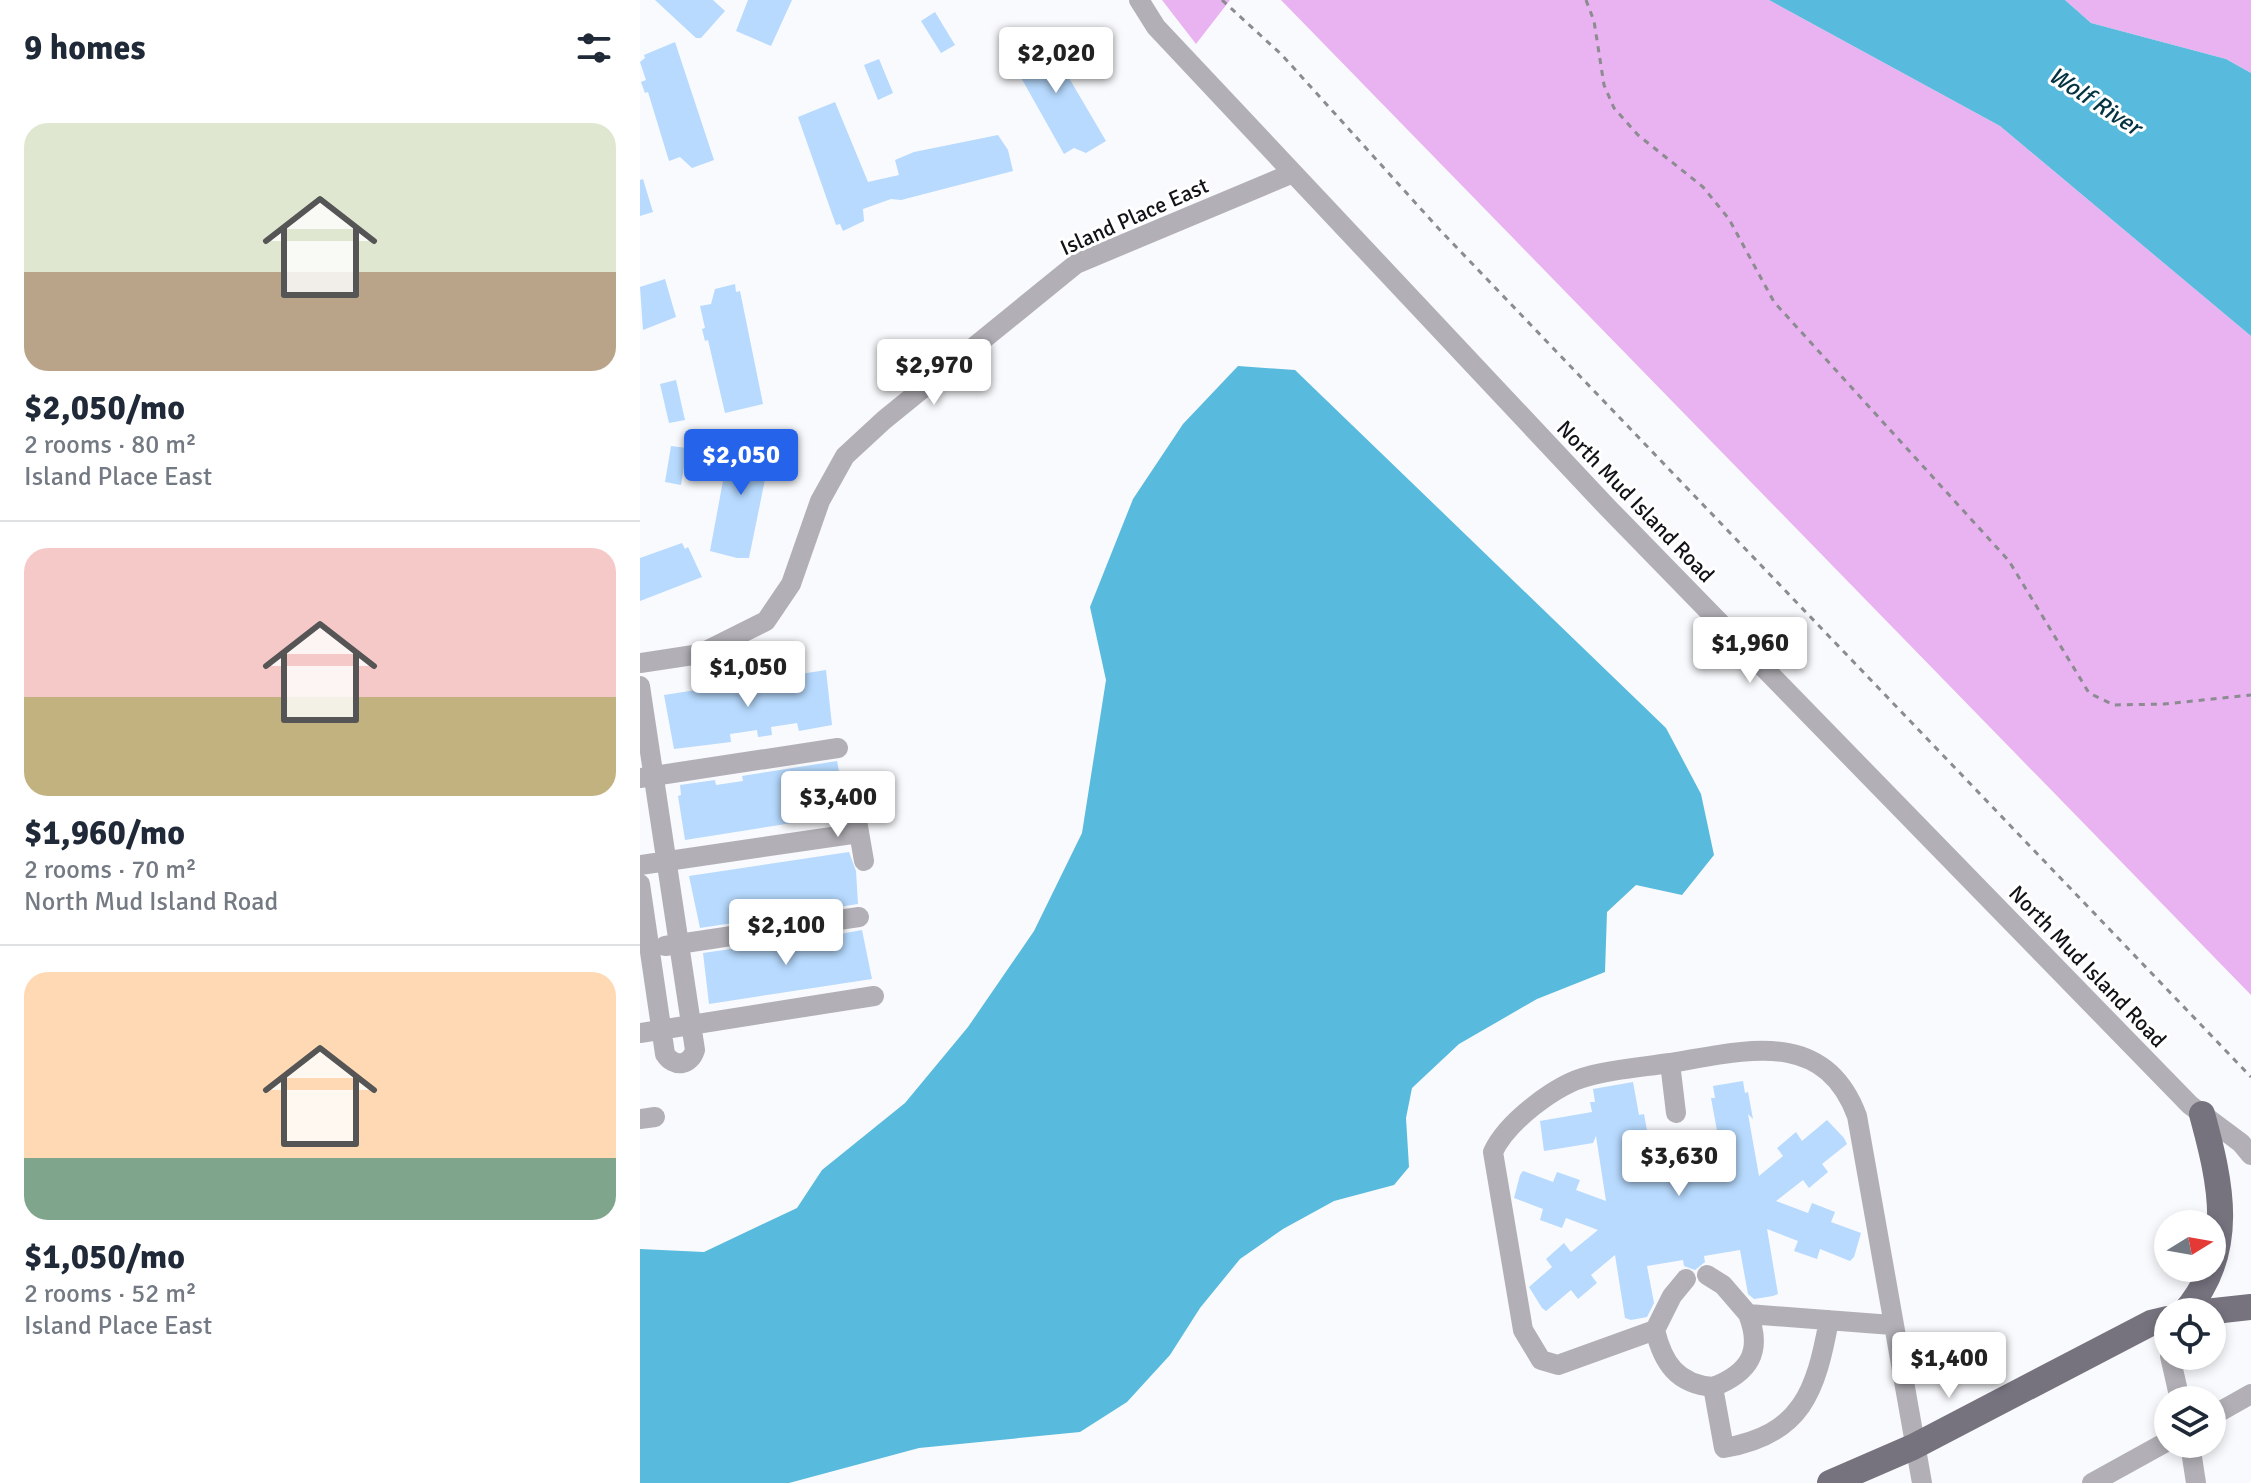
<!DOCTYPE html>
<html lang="en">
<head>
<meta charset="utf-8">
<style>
  body { margin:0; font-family:Signika,sans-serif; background:#f2f2f3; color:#1f2937; height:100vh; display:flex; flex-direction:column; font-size:30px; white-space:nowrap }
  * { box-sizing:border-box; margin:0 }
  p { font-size:26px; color:#747a83 }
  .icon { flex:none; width:44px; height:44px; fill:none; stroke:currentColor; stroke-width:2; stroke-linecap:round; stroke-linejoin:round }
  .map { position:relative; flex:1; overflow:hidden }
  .drawer { display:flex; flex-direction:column; background:#fff; width:640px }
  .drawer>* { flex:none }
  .needle { width:52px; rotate:79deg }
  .fabs { position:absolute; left:1514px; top:1210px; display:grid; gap:16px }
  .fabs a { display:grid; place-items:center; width:72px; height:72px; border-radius:50%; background:#fff; box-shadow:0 4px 12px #0003; font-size:40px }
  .price { position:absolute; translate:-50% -68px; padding:0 18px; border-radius:8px; background:#fff; color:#222; font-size:26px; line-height:52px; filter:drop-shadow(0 2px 4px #0008) }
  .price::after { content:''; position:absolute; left:50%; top:48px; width:24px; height:18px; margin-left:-12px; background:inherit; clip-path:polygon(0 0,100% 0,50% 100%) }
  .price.active { background:#2563eb; color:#fff }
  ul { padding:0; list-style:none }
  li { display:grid; align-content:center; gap:16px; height:424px; padding:0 24px }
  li+li { border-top:2px solid #e0e1e3 }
  li span { display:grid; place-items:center; height:248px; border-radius:24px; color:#555 }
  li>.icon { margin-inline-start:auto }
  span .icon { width:144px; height:144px; fill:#fffc; stroke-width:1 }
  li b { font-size:34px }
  h2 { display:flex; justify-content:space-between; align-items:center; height:96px; padding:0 24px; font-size:34px }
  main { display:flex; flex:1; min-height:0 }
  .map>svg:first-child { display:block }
</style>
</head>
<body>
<main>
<section class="drawer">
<h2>9 homes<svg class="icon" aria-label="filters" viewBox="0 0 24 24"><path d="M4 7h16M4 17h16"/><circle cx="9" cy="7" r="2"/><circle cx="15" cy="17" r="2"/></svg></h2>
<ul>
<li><span style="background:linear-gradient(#dfe7d0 60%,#b9a48a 0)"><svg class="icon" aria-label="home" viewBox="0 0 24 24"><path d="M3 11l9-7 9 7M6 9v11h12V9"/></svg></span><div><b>$2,050/mo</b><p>2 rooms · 80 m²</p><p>Island Place East</p></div></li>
<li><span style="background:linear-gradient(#f6c9c9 60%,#c2b280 0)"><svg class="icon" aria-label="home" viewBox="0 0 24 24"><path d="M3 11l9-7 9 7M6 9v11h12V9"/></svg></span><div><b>$1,960/mo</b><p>2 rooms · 70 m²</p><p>North Mud Island Road</p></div></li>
<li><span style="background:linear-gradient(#ffd9b3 75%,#7fa58c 0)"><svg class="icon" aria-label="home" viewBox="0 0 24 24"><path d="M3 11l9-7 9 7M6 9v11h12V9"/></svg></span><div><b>$1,050/mo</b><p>2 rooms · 52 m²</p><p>Island Place East</p></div></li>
</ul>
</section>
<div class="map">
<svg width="1611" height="1483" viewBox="0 0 1611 1483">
  <rect width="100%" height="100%" fill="#f9fafd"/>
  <path fill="#e9b2f0" d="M522 0H590L556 44Z
    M641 0H1129L1360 126 1611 336V995Z
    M1425 0H1611V73L1586 59 1451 23Z"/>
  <path fill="#58badc" d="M1129 0H1425L1451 23 1586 59 1611 73V336L1360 126Z
    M598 366 655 370 1026 728 1061 794 1074 855 1042 895 996 885 967 912 965 972 897 999 819 1044 772 1088 766 1118 769 1167 754 1185 694 1201 643 1229 600 1259 560 1308 530 1355 487 1402 440 1432 279 1448 149 1483H0V1249L64 1252 157 1208 182 1170 265 1103 328 1027 394 931 442 833 466 680 450 607 493 499 543 424Z"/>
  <path fill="#b7dafe" d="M15 0H73L85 11 61 38H56Z
    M108 0H152L131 46 96 31Z
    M295 12 315 45 301 53 281 21Z
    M396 27 400 34 402 32 466 141 446 153 434 148 424 154 370 58 386 49 379 37Z
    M35 42 74 160 52 168 40 157 29 161 8 92 5 93 1 82 6 80 0 62 5 58 4 55Z
    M239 59 253 93 238 100 224 65Z
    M195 102 228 182 259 175 255 160 274 152 358 135 368 150 373 171 261 200 251 199 223 209 224 221 203 231 200 224 196 225 158 117Z
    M3 179 13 212 0 216V180Z
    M25 279 36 317 3 330 0 287Z
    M95 284 96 292 100 291 123 404 85 413 68 340 65 341 62 329 65 328 60 306 71 304 75 289Z
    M36 380 45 420 29 423 20 384Z
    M110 433 130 437 129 445H132L109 558H97L70 551 90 443 108 447Z
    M31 446 47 448 41 485 25 482Z
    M42 543 45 549 48 547 62 577 0 601V558Z
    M186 670 192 725 159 731 157 723 131 727 132 735 118 737 117 730 90 734 91 742 34 749 24 695Z
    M197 761 205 801 203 815 45 840 38 796 41 795 40 785 75 780 76 785 103 781 102 776Z
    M209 852 216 871 218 904 60 928 49 876Z
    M222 930 232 979 69 1004 63 953 162 939V941Z
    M1103 1081 1105 1093 1108 1092 1113 1119 1108 1114 1119 1176 1143 1156 1137 1148 1156 1132 1162 1141 1187 1120 1204 1138 1207 1144 1182 1164 1188 1172 1169 1188 1163 1180 1136 1201 1168 1213 1172 1203 1195 1212 1191 1222 1221 1233 1214 1257 1210 1261 1180 1249 1177 1259 1154 1251 1158 1241 1127 1229 1138 1294 1133 1296 1114 1299 1108 1294 1100 1250 1064 1256 1065 1262 1055 1270 1044 1266 1043 1260 1007 1266 1014 1303 1007 1317 991 1320 985 1318 975 1255 951 1275 957 1283 938 1299 931 1290 906 1311 902 1308 889 1287 912 1267 906 1259 924 1243 931 1252 958 1230 926 1218 922 1228 900 1220 903 1209 874 1198 880 1175 883 1171 913 1182 917 1172 940 1180 936 1190 966 1201 956 1136 953 1143 904 1151 900 1121 952 1112 950 1102H955L953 1089 993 1082 999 1115 1004 1114 1008 1136 1030 1134 1031 1140 1038 1138 1039 1142 1078 1136 1071 1098H1075L1073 1086Z"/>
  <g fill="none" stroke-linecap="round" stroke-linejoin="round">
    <path stroke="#8b8c90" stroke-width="3" stroke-dasharray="6 6" stroke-linecap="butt" d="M582 0 642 55 799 229 1611 1077
      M946 0 954 21 964 85 974 108 998 135 1063 187 1089 219 1134 302 1369 561 1449 693 1474 705 1524 704 1611 695"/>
    <path stroke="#b2b0b6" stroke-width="20" d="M499 0 516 27 968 508 1550 1105 1601 1143 1611 1155
      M0 663 60 654 126 621 151 584 180 501 205 456 244 420 436 264 653 173
      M0 686 55 1050C50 1066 34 1068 25 1054L0 884
      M0 778 198 748
      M215 809 224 861
      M0 865 219 833
      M25 946 219 917
      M0 1033 234 996
      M1030 1063C1003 1067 975 1069 949 1076 916 1084 867 1122 853 1152L883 1330 901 1360 918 1365 1015 1330 1032 1296 1046 1279
      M1036 1113 1030 1063C1104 1051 1184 1027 1217 1116L1282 1483
      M0 1119 15 1117
      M1067 1275 1083 1285 1108 1314 1252 1325
      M1108 1314C1123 1352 1109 1373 1073 1387L1084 1448C1162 1435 1176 1391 1189 1320
      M1015 1330C1023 1363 1037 1384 1073 1387
      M1530 1356 1540 1400
      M1572 1416 1611 1394
      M1550 1444 1556 1483
      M1452 1483 1528 1441"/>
    <path stroke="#76727e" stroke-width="26" d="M1545 1312C1597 1251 1581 1184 1562 1114
      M1565 1312 1611 1307
      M1190 1483 1273 1447 1511 1323 1528 1319"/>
  </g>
  <g text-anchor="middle" stroke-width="6" stroke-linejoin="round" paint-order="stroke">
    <g font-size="22" fill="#111318" stroke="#fff">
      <text transform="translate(494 216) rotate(-24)" y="8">Island Place East</text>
      <text transform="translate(996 501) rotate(46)" y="8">North Mud Island Road</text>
      <text transform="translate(1448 966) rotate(46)" y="8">North Mud Island Road</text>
    </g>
    <g font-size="24" font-style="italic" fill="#033341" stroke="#fff">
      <text transform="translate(1455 101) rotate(33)" y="8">Wolf River</text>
    </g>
  </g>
</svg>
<div class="fabs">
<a><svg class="needle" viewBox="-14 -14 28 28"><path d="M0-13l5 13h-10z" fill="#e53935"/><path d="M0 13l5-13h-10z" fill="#747a83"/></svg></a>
<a><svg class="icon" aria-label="locate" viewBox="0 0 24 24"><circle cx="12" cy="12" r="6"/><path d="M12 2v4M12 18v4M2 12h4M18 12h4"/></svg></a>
<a><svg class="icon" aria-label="layers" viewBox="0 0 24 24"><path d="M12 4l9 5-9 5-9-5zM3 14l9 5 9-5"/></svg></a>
</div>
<b class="price" style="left:416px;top:95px">$2,020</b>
<b class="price" style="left:294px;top:407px">$2,970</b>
<b class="price active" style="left:101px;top:497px">$2,050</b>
<b class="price" style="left:1110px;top:685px">$1,960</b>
<b class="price" style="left:108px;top:709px">$1,050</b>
<b class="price" style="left:198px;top:839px">$3,400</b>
<b class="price" style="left:146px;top:967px">$2,100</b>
<b class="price" style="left:1039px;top:1198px">$3,630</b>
<b class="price" style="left:1309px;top:1400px">$1,400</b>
</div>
</main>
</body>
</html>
